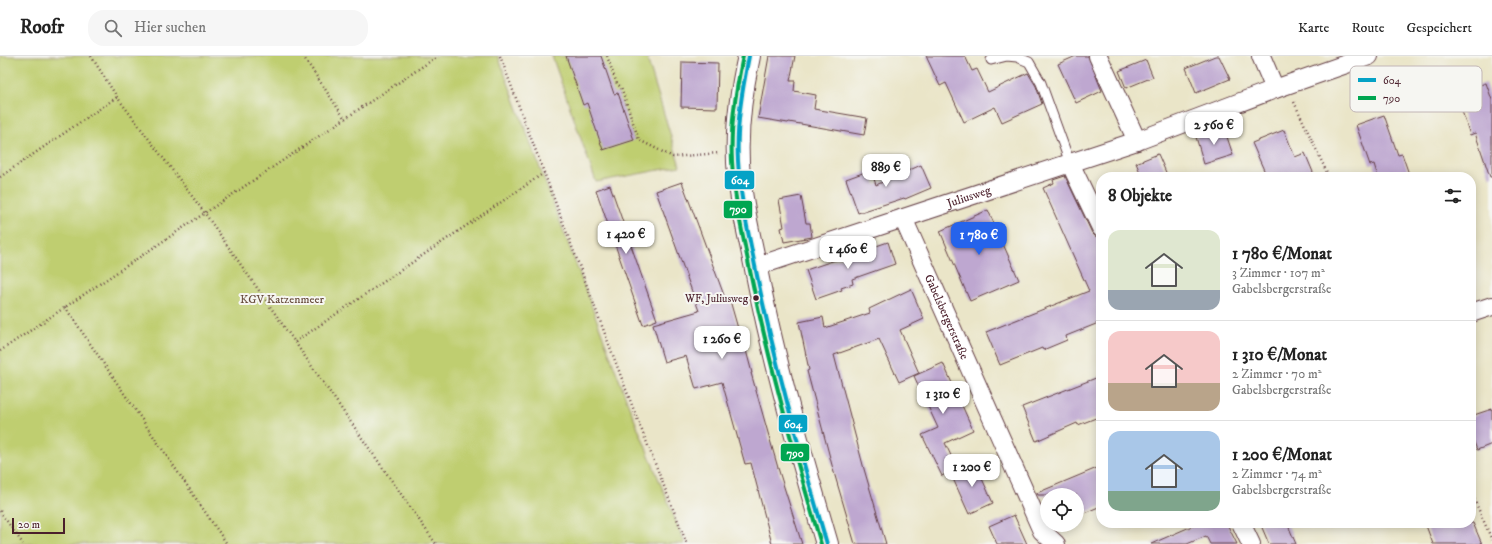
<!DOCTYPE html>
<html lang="de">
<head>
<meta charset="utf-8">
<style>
  body { margin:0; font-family:"IM FELL DW Pica",serif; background:#f6f6f6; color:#222; height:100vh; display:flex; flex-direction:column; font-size:15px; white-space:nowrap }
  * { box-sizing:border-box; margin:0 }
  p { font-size:13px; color:#767676 }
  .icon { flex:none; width:22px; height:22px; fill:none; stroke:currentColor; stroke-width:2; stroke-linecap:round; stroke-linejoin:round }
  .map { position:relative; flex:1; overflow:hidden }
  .panel { position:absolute; left:1096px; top:116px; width:380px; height:356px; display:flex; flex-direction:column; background:#fff; border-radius:16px; box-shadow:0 2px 10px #0003 }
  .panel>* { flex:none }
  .buttons { position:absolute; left:1040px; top:432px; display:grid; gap:8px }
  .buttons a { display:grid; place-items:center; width:44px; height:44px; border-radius:50%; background:#fff; box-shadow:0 2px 10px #0003; font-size:20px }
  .scale { position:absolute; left:12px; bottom:10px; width:53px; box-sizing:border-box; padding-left:4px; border:2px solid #4a1f2b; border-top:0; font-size:11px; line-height:14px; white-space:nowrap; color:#4a1f2b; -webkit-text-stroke:3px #f6f6f2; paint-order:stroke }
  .price { position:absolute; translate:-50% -34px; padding:0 9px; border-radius:8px; background:#fff; color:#222; font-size:13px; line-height:26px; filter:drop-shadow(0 1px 2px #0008) }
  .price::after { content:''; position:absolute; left:50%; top:24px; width:12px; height:9px; margin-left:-6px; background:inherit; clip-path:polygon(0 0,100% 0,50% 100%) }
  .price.active { background:#2563eb; color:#fff }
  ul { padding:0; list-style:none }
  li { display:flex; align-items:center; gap:12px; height:100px; padding:0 12px }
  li+li { border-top:1px solid #e0e0e0 }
  li span { display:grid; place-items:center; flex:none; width:112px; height:80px; border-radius:12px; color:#555 }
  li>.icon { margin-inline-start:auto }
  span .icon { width:48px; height:48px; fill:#fffc; stroke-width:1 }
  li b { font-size:17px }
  h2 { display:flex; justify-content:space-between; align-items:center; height:48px; padding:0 12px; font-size:17px }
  header { display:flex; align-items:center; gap:24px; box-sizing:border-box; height:56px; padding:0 20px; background:#fff; border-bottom:1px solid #e0e0e0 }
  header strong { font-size:19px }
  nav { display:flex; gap:22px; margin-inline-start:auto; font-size:14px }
  .search { width:280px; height:36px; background:#f6f6f6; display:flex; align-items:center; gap:10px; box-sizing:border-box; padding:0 14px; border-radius:16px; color:#767676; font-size:15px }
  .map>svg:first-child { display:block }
</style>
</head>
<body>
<header>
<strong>Roofr</strong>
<div class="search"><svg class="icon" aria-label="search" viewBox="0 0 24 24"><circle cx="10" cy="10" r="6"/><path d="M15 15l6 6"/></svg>Hier suchen</div>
<nav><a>Karte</a><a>Route</a><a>Gespeichert</a></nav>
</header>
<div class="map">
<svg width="1492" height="488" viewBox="0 0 1492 488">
  <rect width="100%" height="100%" fill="#f6f6f2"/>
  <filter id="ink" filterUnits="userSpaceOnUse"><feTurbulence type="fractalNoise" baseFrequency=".025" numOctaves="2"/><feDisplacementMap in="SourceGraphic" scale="8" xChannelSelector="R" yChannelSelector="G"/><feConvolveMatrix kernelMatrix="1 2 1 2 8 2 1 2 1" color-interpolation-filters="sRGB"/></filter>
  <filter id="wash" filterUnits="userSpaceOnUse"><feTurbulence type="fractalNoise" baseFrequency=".012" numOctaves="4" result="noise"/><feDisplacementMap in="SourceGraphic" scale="16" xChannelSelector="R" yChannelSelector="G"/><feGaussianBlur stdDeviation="0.9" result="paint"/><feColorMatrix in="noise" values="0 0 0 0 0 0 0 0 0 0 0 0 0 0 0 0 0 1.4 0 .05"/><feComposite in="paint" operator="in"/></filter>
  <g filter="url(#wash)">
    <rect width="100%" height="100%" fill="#eae5c8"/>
    <path fill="#bfce70" stroke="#84764e" d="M0 0H498L629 350 685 488H0Z
      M552 0H653L647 2 680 110 596 126Z"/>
    <g id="blocks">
      <path fill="#bea7d0" d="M566 0H601L614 38 618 37 634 84 603 94 587 47 583 49Z
        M769 0H795L790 25H795L794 35 816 39 814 53 867 62 864 79 789 66 788 67 758 62Z
        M926 0H965L972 15 977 13 988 36 1028 17 1036 30 1042 48 1002 66 995 51 964 66 946 27 940 30Z
        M1076 0H1088L1102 35 1076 47 1058 8Z
        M1215 0H1219L1230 23 1196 37 1186 12Z
        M1146 4 1153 21 1126 32 1119 15Z
        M682 6 718 7 717 52 681 51Z
        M1486 27 1492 44V121H1490L1475 77 1470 79 1456 37Z
        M1384 59 1398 99 1402 98 1410 121H1378L1374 108 1370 109 1356 69Z
        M1224 72 1233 99 1204 108 1196 81Z
        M1284 74 1295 101 1305 97 1315 121H1267L1252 87Z
        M1158 98 1168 121H1142L1136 107Z
        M921 109 931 132 905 143 904 142 858 157 846 123 871 114 876 129Z
        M1065 120 1092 177 1095 180 1099 182 1101 187V266L1066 280 1067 284 1043 294 1042 292 1000 309 986 276 1089 235 1043 132 1054 127 1053 124Z
        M682 126 725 242 729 241 741 283H743L752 317H751L778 412 802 488H772L751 407 745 408 722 326 696 333 686 300 664 306 653 268 699 255 656 135Z
        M610 129 657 264 643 269 596 134Z
        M801 140 806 167H810L812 181 784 186 781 172 784 171 779 144Z
        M988 154 1019 224 970 245 940 175Z
        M888 186 895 208 852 223 853 228 841 232 842 234 816 243 806 214Z
        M911 233 924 263 900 274 919 317 899 326 879 283 834 299 864 413 886 488H855L833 413 807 315 809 314 799 266 823 261 825 272 870 257 869 253Z
        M943 307 973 374 945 387 957 412 942 420 922 379 938 372 914 320Z
        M1101 320V360L1078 369 1077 367 1036 385 1022 351Z
        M1492 353V388L1477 394 1471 378V360Z
        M974 405 993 447 969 458 950 416Z
        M1097 412 1098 414 1101 412V450L1077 460V439H1038L1037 437Z
        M1014 459 1027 488H997L989 470Z
        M1199 467H1231V468L1228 470 1237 488H1210L1206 480 1187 488H1151Z
        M1260 467H1287L1296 488H1269Z
        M1425 467H1473L1482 488H1433Z"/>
    </g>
  </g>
  <g filter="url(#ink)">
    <use href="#blocks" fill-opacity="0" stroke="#623d43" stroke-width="1"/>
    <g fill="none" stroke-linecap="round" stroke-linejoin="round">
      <g stroke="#623d43" stroke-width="11">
        <path id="service" d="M991 4 1007 0 1017 1 1029 6 1041 27 1070 107"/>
      </g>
      <g stroke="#623d43" stroke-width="20">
        <g id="minor">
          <path d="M1098 0 1137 85"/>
          <path d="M1261 0 1275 33"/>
          <path d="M1070 107 1101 172"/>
          <path id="s1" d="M903 162 1042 475 1056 488"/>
          <path id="s2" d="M755 211 1137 85 1275 33 1369 0"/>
          <path d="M1471 257 1492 250"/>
          <path d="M1241 467 1251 488"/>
        </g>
      </g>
      <g stroke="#623d43" stroke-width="24">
        <path id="tertiary" d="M749 0C740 40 735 80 739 120 742 153 751 186 757 218 775 310 801 399 827 488"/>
      </g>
      <path stroke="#623d43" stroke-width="2.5" stroke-dasharray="1 3" stroke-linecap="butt" d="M91 0 117 41 204 156 436 488
        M303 0 345 63
        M500 0 633 352 687 488
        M607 0 617 28 621 31 639 84 673 101 719 97
        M1294 46 1329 121
        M0 121 117 41
        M65 251 227 488
        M295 286 544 117
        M0 295 438 0
        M1471 436 1492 484
        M0 455 23 488"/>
      <use href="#service" stroke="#fff" stroke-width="9"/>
      <use href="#minor" stroke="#fff" stroke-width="18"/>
      <use href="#tertiary" stroke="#fff" stroke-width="22"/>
      <g stroke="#f6f6f2" stroke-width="7">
        <path id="bus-1" d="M749 0C742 35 736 70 738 105 740 141 748 175 755 210 774 304 800 396 827 488"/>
      </g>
      <g stroke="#f6f6f2" stroke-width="7">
        <path id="bus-2" d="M743 0C736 35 730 70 732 105 734 141 742 175 749 210 768 304 794 396 821 488"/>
      </g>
      <use href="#bus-1" stroke="#04a2c6" stroke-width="4"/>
      <use href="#bus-2" stroke="#00a651" stroke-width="4"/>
    </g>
  </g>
  <circle fill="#4a1f2b" stroke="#f6f6f2" stroke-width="1.5" cx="756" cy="242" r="3.5"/>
  <g text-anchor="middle" stroke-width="4" stroke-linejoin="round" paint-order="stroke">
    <g font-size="11" fill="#4a1f2b" stroke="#f6f6f2" text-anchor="end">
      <text x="748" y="246">WF, Juliusweg</text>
    </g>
    <g font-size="12" fill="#4a1f2b" stroke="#f6f6f2">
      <text dy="4" stroke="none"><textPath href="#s2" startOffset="225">Juliusweg</textPath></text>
      <text dy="4" stroke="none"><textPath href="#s1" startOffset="108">Gabelsbergerstraße</textPath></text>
    </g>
    <g font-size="12" fill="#674b3c" stroke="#f6f6f2">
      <text x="282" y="247">KGV Katzenmeer</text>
    </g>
  </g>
  <rect x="1350" y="10" width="132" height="46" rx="6" fill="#f6f6f2" stroke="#c2b6b6" stroke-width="1"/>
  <rect x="1358" y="22" width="18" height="4" fill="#04a2c6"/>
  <rect x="1358" y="40" width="18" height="4" fill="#00a651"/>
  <g font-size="11" fill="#4a1f2b">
    <text x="1383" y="28">604</text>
    <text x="1383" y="46">790</text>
  </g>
  <g stroke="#f6f6f2" stroke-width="1.5">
    <rect x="724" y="114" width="31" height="20" rx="4" fill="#04a2c6"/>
    <rect x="723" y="144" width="30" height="19" rx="4" fill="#00a651"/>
    <rect x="778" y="358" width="30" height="19" rx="4" fill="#04a2c6"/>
    <rect x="780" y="387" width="30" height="19" rx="4" fill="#00a651"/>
  </g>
  <g font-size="11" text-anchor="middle" font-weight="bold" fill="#fff">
    <text x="740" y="128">604</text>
    <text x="738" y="157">790</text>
    <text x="793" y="372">604</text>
    <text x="795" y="401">790</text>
  </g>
</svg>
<div class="buttons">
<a><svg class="icon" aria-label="locate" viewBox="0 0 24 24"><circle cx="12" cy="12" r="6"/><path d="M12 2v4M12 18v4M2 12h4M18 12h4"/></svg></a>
</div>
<div class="scale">20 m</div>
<b class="price" style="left:1214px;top:90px">2 560 €</b>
<b class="price" style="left:886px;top:132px">889 €</b>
<b class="price" style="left:626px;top:199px">1 420 €</b>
<b class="price active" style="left:979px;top:200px">1 780 €</b>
<b class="price" style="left:848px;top:214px">1 460 €</b>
<b class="price" style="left:722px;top:304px">1 260 €</b>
<b class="price" style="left:943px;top:359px">1 310 €</b>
<b class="price" style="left:972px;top:432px">1 200 €</b>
<section class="panel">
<h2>8 Objekte<svg class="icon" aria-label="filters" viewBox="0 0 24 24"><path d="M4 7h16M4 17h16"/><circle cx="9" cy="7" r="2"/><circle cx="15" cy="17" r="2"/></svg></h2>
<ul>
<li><span style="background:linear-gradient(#dfe7d0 75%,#9aa5b1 0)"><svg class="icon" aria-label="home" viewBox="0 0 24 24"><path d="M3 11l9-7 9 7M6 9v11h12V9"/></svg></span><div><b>1 780 €/Monat</b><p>3 Zimmer · 107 m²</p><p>Gabelsbergerstraße</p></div></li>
<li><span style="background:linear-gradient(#f6c9c9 65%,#b9a48a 0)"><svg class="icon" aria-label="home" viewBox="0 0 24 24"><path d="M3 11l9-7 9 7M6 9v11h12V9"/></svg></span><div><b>1 310 €/Monat</b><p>2 Zimmer · 70 m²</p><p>Gabelsbergerstraße</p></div></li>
<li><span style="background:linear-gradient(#a9c7e8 75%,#7fa58c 0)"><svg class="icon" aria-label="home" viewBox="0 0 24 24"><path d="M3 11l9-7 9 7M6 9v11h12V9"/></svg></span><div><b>1 200 €/Monat</b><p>2 Zimmer · 74 m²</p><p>Gabelsbergerstraße</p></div></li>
</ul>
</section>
</div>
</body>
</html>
